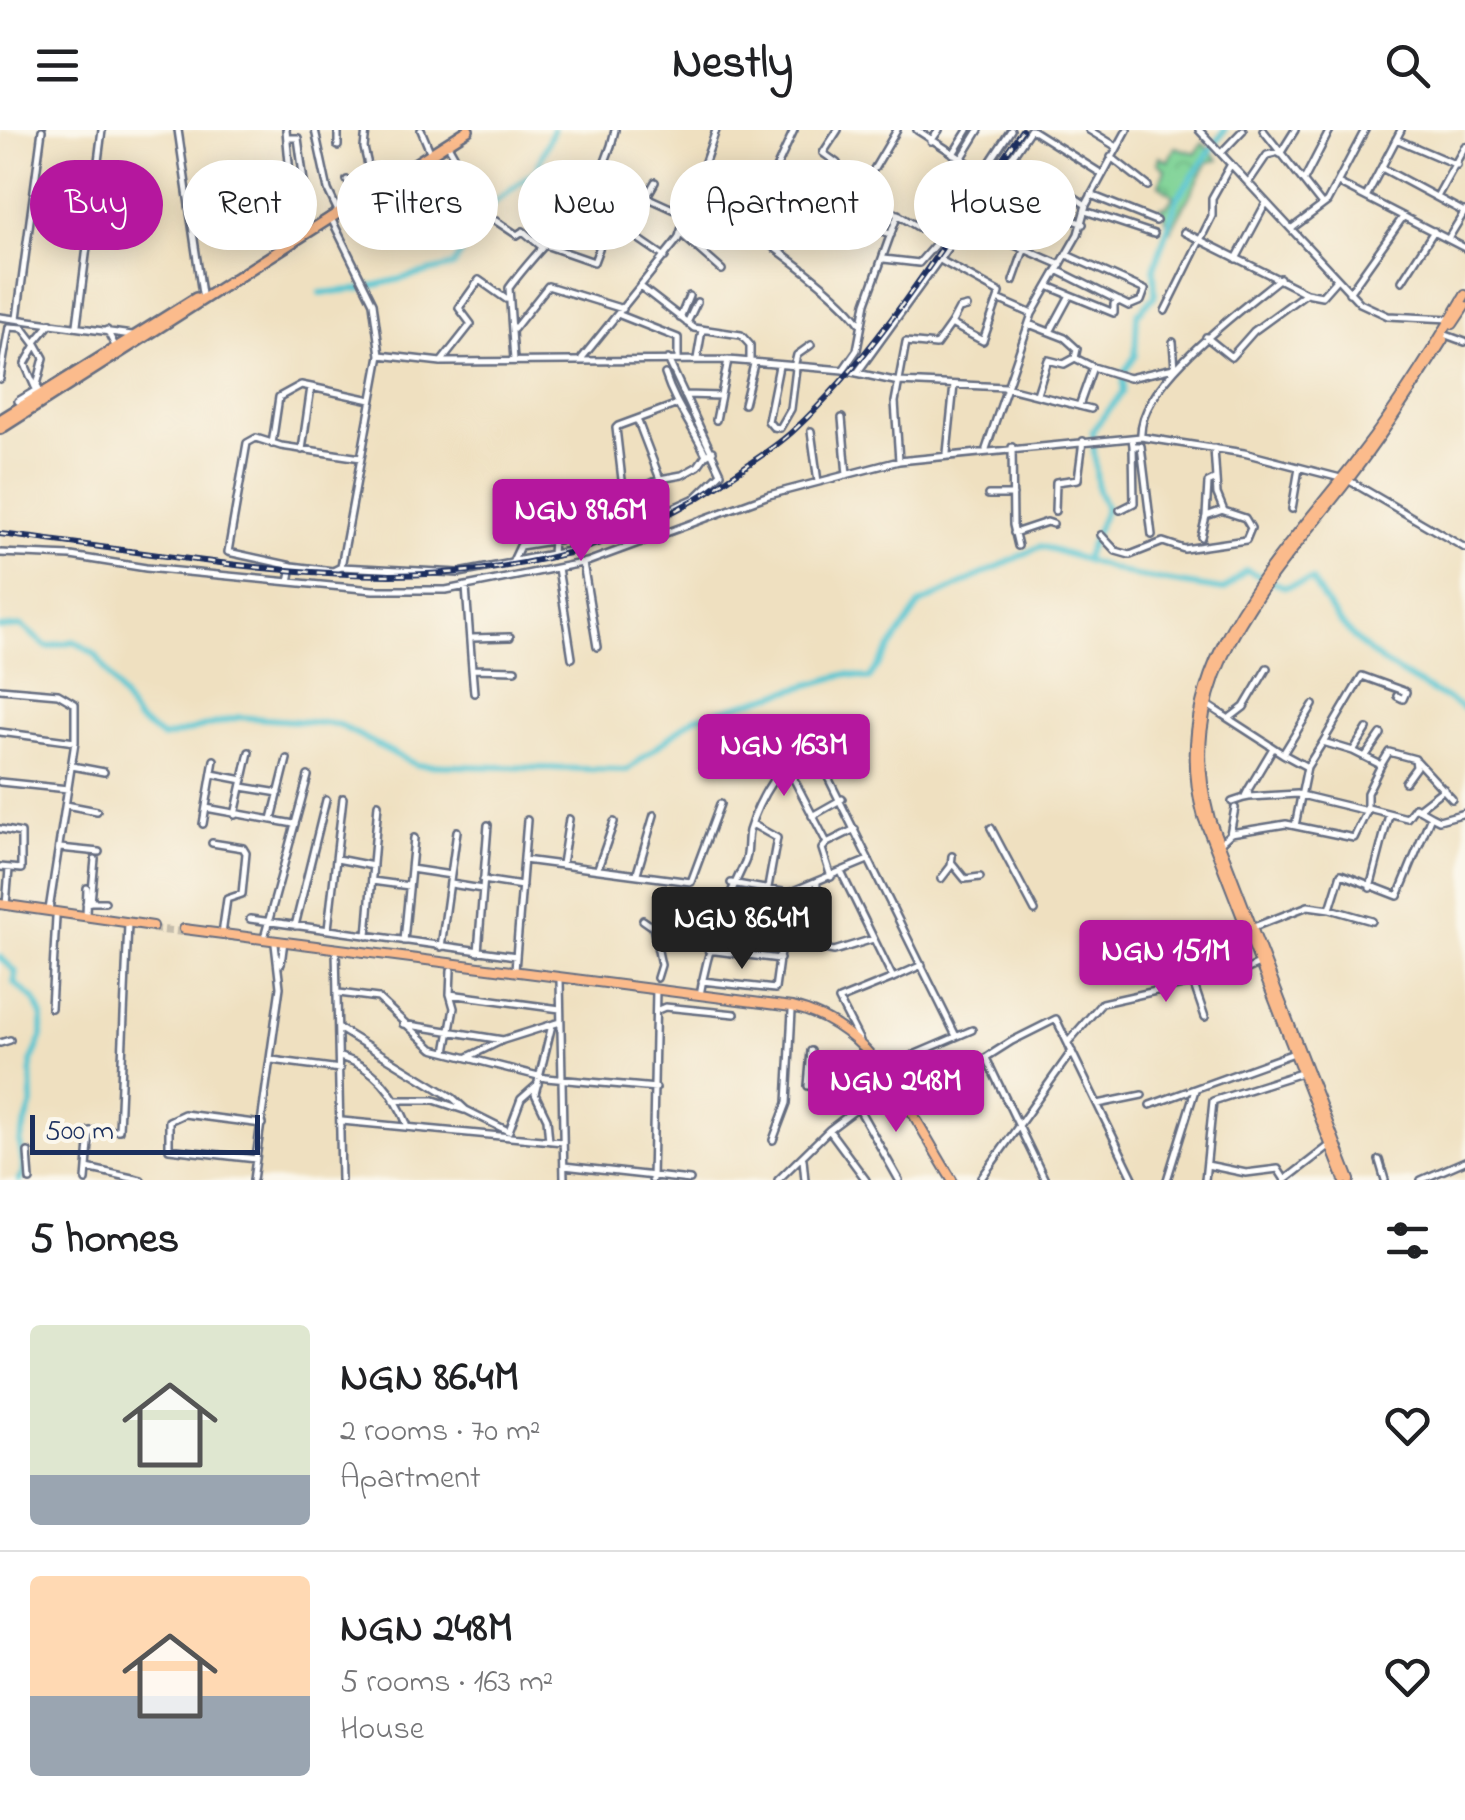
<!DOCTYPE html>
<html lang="en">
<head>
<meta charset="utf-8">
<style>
  body { margin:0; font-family:"Indie Flower",sans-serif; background:#f2f2f2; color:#202124; height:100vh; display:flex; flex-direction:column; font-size:38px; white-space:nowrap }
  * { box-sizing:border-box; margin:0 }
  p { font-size:32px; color:#757577 }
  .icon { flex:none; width:55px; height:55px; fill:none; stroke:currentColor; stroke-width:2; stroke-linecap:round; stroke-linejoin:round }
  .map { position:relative; height:1050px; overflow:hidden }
  .panel { display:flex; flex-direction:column; background:#fff; flex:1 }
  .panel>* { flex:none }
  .banner { position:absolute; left:30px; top:30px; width:1405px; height:90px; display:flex; gap:20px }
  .scale { position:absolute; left:30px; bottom:25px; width:230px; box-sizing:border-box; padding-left:10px; border:5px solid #1b2f5e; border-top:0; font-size:28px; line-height:35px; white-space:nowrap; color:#1b2f5e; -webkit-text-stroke:8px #fbf7ec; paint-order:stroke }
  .price { position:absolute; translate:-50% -85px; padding:0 22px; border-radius:10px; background:#b5179e; color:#fff; font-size:32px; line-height:65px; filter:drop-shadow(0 2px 5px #0008) }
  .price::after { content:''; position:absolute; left:50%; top:60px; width:30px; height:22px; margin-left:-15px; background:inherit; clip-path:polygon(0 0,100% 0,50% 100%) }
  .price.current { background:#222; color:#fff }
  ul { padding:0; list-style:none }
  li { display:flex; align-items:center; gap:30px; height:250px; padding:0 30px }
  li+li { border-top:2px solid #e0e0e0 }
  li span { display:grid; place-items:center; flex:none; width:280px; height:200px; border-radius:10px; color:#555 }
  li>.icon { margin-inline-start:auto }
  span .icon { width:120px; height:120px; fill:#fffc; stroke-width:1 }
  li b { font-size:42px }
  h2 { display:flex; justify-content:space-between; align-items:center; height:120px; padding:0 30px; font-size:42px }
  .chip { padding:0 35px; border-radius:45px; background:#fff; box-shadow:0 5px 25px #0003; font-size:35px; line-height:90px }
  .chip.current { background:#b5179e; color:#fff }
  header { display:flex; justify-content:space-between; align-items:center; height:130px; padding:0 30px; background:#fff; font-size:45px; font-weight:800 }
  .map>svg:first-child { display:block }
</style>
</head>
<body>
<header><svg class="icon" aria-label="menu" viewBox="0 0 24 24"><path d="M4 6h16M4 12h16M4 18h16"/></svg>Nestly<svg class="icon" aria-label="search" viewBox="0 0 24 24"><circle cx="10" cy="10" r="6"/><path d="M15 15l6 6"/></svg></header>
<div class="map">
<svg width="1465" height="1050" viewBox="0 0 1465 1050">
  <defs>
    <pattern id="park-crowns" width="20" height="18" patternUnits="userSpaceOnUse" patternTransform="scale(2.5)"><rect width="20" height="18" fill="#7fd396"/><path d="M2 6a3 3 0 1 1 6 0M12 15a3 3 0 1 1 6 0" fill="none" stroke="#6db584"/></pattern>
  </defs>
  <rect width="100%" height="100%" fill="#fbf7ec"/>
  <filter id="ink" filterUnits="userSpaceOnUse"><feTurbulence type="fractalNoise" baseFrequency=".01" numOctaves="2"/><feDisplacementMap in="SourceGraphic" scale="20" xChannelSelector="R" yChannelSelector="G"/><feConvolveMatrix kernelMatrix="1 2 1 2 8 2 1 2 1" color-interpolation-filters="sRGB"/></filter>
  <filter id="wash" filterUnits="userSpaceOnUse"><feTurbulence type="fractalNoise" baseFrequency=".0048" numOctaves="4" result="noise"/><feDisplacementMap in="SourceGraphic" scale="40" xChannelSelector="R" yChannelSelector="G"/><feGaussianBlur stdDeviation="2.25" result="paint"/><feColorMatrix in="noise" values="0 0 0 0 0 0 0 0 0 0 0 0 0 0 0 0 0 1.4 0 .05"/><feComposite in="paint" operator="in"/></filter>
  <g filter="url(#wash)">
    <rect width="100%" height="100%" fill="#efe0c0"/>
    <path fill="url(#park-crowns)" stroke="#4d817a" stroke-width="2.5" d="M1203 13 1218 30 1208 32 1171 100 1160 77 1167 76 1174 66 1159 55 1165 39 1157 33 1159 27 1168 31 1175 17 1196 23Z"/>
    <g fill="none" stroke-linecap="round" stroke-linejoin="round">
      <path stroke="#58c5d0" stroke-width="6" d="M320 163 360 159 453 136 461 122 464 96 536 40 553 0
        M1085 428 1106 378 1098 361 1092 301 1123 262 1124 242 1135 226 1137 184 1155 166 1154 138 1178 67 1225 0
        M0 498 22 496 47 517 74 511 96 525 137 590 163 608 239 587 337 594 416 635 627 640 694 588 847 544 869 549 920 474 1041 416 1135 446 1224 460 1246 440 1285 457 1312 450C1353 525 1394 539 1465 579
        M0 827 16 842 14 853 35 870 42 886V907L31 932 32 974 20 1012 24 1042 19 1050"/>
    </g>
  </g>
  <g filter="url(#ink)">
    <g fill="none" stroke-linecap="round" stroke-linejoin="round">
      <path stroke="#c5bdac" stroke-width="8" stroke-dasharray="8 4" stroke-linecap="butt" d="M152 799 183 802"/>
      <g stroke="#656d80" stroke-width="10">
        <path id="minor" d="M178 0 202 164
          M286 0 294 88 300 103
          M315 0 328 60 337 79
          M366 0 364 18 374 61
          M421 0 429 19
          M838 0 823 23 837 33 833 45 839 52V79L891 105
          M1032 0 1102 44
          M1089 0 1117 17
          M1199 0 1360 173 1388 186 1450 189
          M1263 0 1322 75
          M288 8H298L305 59
          M1396 9 1457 35
          M931 11 939 0
          M448 15 464 43
          M338 16V0
          M1221 23 1243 0
          M953 24 968 0
          M1280 24 1295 0
          M963 26 979 0
          M1012 26 1086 75
          M1111 27 1148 56
          M1382 38 1464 82
          M874 39 897 0
          M774 43 794 0
          M833 45 939 110 1011 0
          M347 50 356 67
          M1304 50 1330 0
          M996 51 1030 0
          M1248 53 1267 25 1279 22
          M1340 54 1465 118
          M1091 65 1156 91
          M1438 65 1465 16
          M1366 67 1401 0
          M646 68 655 52
          M694 69C732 83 839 161 861 195
          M586 70 613 81
          M1085 81 1154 104
          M611 90 665 127
          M496 91 517 105 523 101 542 117
          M966 94 1061 135
          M1291 99 1327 72 1365 0
          M1184 102 1306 163
          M680 103 722 140
          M995 109 1020 69 1083 94
          M1448 109 1465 81
          M545 115 594 132 613 81 633 61 686 85
          M1025 121 1031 102
          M884 129 919 133 939 110
          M1236 129 1266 73
          M1057 140 1129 176 1141 171 1145 160 1067 125
          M1013 151 1024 120
          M1402 151 1434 101
          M1048 156 1114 183V174L1120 171
          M641 157 694 198 741 205 750 215V232
          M1349 163 1403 87
          M998 169 1032 184
          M1165 181 1212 86V68L1231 34
          M620 185 678 208V227
          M0 187 132 205
          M17 188 42 0
          M680 188 689 166
          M687 193 697 172
          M951 194 959 179 967 177
          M1029 194 1065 208 1077 219 1075 228 1093 237 1079 276
          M77 195 102 0
          M514 199 548 156 623 179
          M107 200 115 216
          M1050 202 1069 167
          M1446 205 1465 212
          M1206 207 1231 227 1254 201 1306 163 1322 166 1337 149
          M1173 212 1175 238
          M380 225 441 232 728 230 843 240 899 252 1005 257 1091 279
          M582 228 678 109 716 0
          M668 229 721 343 695 368 671 379
          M697 229 702 200
          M514 230 509 158C547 105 602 67 615 0
          M441 232 471 194 459 178 479 150 506 169
          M779 236 768 291 773 297 780 298 791 279 796 238
          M794 237 797 225 811 215
          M1093 237 1129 248 1174 238
          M843 240 857 220 866 173 898 84
          M857 243 996 51 917 0
          M665 244C675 275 692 295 706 325L713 321
          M0 249 9 197 23 198 35 214
          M35 257 25 234 36 215
          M311 257 371 270
          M40 263 37 255 44 228 35 212 51 193
          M1037 264 1048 230 1064 234 1075 228
          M686 265 720 266
          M18 271 38 259
          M744 274 754 234
          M842 288 847 345
          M637 289 660 349 624 367 616 298 618 296 675 275
          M716 290 728 230
          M811 301 818 352
          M1141 306C1138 254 1242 179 1280 148
          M1132 308 1133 316H1141L1152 405
          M272 314 279 267 301 255 311 257 302 320
          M1012 317 1013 395 1018 416
          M986 319 1032 184 1078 104 1086 75 1127 0
          M947 323 954 255
          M899 331 895 272 906 212 936 215 951 194 983 211 1000 163 942 131
          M660 349 682 345 698 336 705 326
          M988 365H1013
          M1292 379 1299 338
          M1120 380 1134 373 1133 316
          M1055 381 1056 352 1078 349 1083 311
          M1206 386 1208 353 1216 349
          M1014 403 1047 392 1053 394
          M1101 405 1116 421 1130 425 1163 412 1184 419 1246 410 1251 398 1245 388 1224 381 1217 364 1214 318
          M1201 407 1206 386 1223 380
          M0 423 71 426 146 438 373 460H446L587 432 769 365 899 331 1141 307 1244 323 1348 350 1465 418
          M515 431 552 424 553 410
          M583 433 597 517
          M292 436 228 422 247 313 256 308 281 316 361 328
          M341 437 459 443 512 433 520 416 570 408V421L552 424
          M558 438 572 528
          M289 452 292 436 333 441 341 437 380 225 373 173 330 86
          M466 457 472 539 515 540
          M472 508 510 507
          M472 539 474 563
          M0 559 58 564 75 574V612L49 780
          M1209 576 1283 624 1313 575
          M1231 587 1244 577 1267 538
          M1367 599 1353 621 1323 612 1362 546 1406 562 1403 569 1397 566
          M0 602 75 612
          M1353 621 1365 627 1381 604
          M1283 624 1307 637
          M1365 627 1381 635 1389 622 1415 629 1416 637 1405 652
          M1417 631 1452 669
          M72 636 104 642
          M787 636 827 713 822 719 831 747
          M212 644 243 650
          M0 652 68 659
          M242 657 279 663
          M1248 660 1273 618
          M1249 667 1244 668 1248 660 1249 667 1297 664 1367 681V663L1381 635
          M1232 672 1244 668
          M66 675 97 681
          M206 678 294 694
          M1418 679 1444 659
          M235 685 249 622
          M812 686 842 669
          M1431 686 1439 690 1465 683
          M272 689 287 629
          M203 694 214 630
          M752 694 777 708 767 763
          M1295 696 1307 637 1323 612
          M991 698 1035 781
          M0 699 21 703V739L0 737
          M1231 703 1286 694 1354 708 1367 681
          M212 713 243 718 246 723 242 764 227 769 222 804
          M827 713 855 699
          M1219 714 1230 704 1235 678
          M60 718 99 722
          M337 729 373 736
          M524 730 691 752 720 674
          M952 733 965 749 980 747
          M562 734 569 689
          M598 738 614 692
          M411 739 451 745
          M841 742 893 848 922 835
          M637 743 654 685
          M941 749 951 736 952 726
          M483 750 522 756
          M372 751 409 756
          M731 753 788 763 868 730
          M451 754 482 759
          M1370 758 1389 685
          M91 772H105
          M86 773 91 772 95 729
          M6 775 9 739
          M1330 779 1372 791
          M86 785 87 758
          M250 789 516 826
          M643 790 653 797 661 835 657 848
          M718 791 783 798
          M295 796 326 670
          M1251 798 1308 776 1330 779 1341 744 1398 766 1431 686 1415 677 1407 688 1368 678
          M328 799 343 668
          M367 806 378 674
          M264 808 308 646
          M404 811 414 708
          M782 811 834 821 873 809
          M441 817 457 701
          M813 818 817 753
          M336 819 341 1050
          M708 820 780 829
          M478 822 488 695
          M281 834 284 811
          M451 840 450 864 560 879
          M515 840 527 690
          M560 850 564 1050
          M702 851 775 859 788 763
          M1193 852 1205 887
          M339 863 378 868 433 919 546 948 656 958
          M700 865C708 816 724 776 745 732 749 723 747 711 749 701 758 670 782 628 811 613L956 906
          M51 878 56 787
          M658 880 665 877 735 884
          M403 894 503 910
          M340 899 453 968 466 980 508 1001
          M860 911 839 870 893 848
          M1068 912 1102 873 1241 842 1259 834
          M0 913 10 910
          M811 921 808 956 881 962
          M446 922 454 878 450 864
          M340 927C376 937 394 963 408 996
          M468 927 503 910 560 892
          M986 928 1045 1050
          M272 930 340 939
          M883 938 972 900
          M394 970H434L464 980
          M1098 974 1142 965
          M1150 975 1294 923
          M908 977 1012 911 1056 889 1134 1050
          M860 981 899 1050
          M342 991 563 1012
          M829 1000 866 1050
          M509 1001 521 969 538 954
          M773 1010 787 973 792 881
          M549 1011 547 989 535 964 552 895
          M28 1022 30 1050
          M256 1029 169 1019V991L184 984 262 994
          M803 1029 805 1050
          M1379 1030 1385 1050
          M1207 1035 1246 1043 1278 1039 1285 1050
          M564 1036 690 1050
          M87 1038 141 1050
          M86 1050 90 1001 119 1000 128 794
          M253 1050 280 857 275 814
          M652 1050 656 859
          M778 1050 829 1000 887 956
          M980 1050 1072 921
          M1167 1050 1195 960
          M1205 1050 1213 971 1301 943
          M1285 1050 1329 1016
          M1421 1050 1465 1031"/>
      </g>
      <g stroke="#656d80" stroke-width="12">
        <path id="major" d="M1453 194 1465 176
          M0 774 153 796
          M184 799 792 877C874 894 911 985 952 1050
          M1344 1050 1203 687C1162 539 1278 432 1360 325 1399 275 1433 219 1465 165
          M1350 1050 1210 689C1171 545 1268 454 1348 350 1383 305 1413 258 1443 210"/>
      </g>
      <g stroke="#656d80" stroke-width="14">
        <path id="highway" d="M0 290 196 168
          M0 299 468 0"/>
      </g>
      <use href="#minor" stroke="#fff" stroke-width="5"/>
      <use href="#major" stroke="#fbbb8c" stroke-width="8"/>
      <use href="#highway" stroke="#fbbb8c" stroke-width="9"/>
      <g stroke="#1b2f5e" stroke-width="6">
        <path id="rail" d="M0 404C256 433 511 505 739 341 757 328 777 316 793 301 880 221 954 98 1022 0"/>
      </g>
      <use href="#rail" stroke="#fbf7ec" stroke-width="2.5" stroke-dasharray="8" stroke-linecap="butt"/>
    </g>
  </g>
</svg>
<div class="scale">500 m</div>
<b class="price" style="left:581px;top:434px">NGN 89.6M</b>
<b class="price" style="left:784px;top:669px">NGN 163M</b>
<b class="price current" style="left:742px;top:842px">NGN 86.4M</b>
<b class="price" style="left:1166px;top:875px">NGN 151M</b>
<b class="price" style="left:896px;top:1005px">NGN 248M</b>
<div class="banner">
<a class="chip current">Buy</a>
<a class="chip">Rent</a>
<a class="chip">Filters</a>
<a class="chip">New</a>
<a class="chip">Apartment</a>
<a class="chip">House</a>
</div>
</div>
<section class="panel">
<h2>5 homes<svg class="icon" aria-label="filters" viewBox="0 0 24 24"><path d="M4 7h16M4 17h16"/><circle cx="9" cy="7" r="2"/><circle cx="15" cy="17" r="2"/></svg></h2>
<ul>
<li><span style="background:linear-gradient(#dfe7d0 75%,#9aa5b1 0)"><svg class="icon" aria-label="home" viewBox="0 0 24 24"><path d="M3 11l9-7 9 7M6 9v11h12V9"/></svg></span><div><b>NGN 86.4M</b><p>2 rooms · 70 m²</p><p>Apartment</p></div><svg class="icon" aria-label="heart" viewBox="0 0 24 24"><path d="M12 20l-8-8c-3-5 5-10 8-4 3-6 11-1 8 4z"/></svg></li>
<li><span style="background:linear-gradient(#ffd9b3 60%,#9aa5b1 0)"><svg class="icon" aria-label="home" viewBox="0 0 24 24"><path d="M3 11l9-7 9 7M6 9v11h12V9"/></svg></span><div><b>NGN 248M</b><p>5 rooms · 163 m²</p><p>House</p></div><svg class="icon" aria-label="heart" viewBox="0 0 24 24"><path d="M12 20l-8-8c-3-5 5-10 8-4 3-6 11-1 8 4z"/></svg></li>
</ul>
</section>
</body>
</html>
